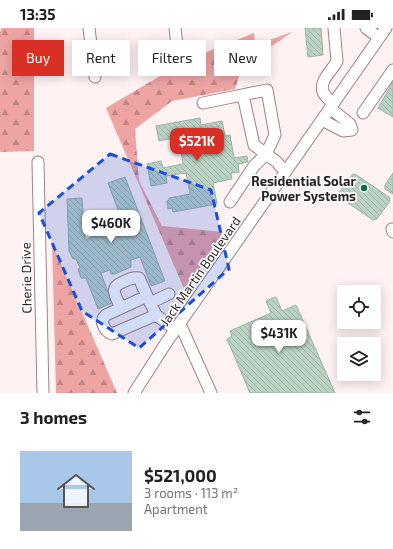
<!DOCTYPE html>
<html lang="en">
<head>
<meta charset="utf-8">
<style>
  body { margin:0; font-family:"Exo 2",sans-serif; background:#f6f6f6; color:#202124; height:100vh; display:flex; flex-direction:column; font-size:15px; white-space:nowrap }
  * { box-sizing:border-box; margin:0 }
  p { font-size:13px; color:#757577 }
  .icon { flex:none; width:22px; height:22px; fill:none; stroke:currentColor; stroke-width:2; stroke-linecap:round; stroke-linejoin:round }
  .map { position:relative; height:365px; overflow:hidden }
  .panel { display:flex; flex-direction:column; background:#fff; flex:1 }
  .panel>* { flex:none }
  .top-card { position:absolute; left:12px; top:12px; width:369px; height:36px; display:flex; gap:8px }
  .controls { position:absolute; left:337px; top:257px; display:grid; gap:8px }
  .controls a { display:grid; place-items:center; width:44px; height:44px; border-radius:0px; background:#fff; box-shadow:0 2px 10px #0003; font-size:20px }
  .price { position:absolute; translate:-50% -34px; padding:0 9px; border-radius:8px; background:#fff; color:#222; font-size:13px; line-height:26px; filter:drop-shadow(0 1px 2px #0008) }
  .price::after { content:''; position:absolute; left:50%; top:24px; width:12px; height:9px; margin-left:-6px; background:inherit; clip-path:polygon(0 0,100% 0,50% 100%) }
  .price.selected { background:#d93025; color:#fff }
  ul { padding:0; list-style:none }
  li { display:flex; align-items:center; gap:12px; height:100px; padding:0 20px }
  li span { display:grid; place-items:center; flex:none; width:112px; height:80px; border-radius:0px; color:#555 }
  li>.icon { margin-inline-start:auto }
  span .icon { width:48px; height:48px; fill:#fffc; stroke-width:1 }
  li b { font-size:17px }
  h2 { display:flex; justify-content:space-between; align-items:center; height:48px; padding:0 20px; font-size:17px }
  .tag { padding:0 14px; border-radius:0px; background:#fff; box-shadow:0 2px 10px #0003; font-size:14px; line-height:36px }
  .tag.selected { background:#d93025; color:#fff }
  .status { display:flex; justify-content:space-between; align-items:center; height:28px; padding:0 20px; background:#fff; direction:ltr }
  .status svg { height:11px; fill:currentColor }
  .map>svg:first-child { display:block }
</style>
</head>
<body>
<div class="status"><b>13:35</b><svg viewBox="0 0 49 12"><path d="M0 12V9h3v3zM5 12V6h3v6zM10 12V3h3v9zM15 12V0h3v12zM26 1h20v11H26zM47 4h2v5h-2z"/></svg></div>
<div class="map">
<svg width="393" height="365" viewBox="0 0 393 365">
  <defs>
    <pattern id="forest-firs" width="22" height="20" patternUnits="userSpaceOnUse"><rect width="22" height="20" fill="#efa4a4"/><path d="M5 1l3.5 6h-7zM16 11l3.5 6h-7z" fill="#c28585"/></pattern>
    <pattern id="building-back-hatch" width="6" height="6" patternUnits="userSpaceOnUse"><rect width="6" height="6" fill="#b9d2c3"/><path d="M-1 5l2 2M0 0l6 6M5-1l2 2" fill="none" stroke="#9fb4a7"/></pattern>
  </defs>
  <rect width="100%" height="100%" fill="#fff2f2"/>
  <path fill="url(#forest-firs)" d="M2 0H34V123L0 124V4Z
    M292 4 242 39 235 61 172 73 135 101 139 153 162 198 223 204 185 263 106 80 187 32 254 5 255 17Z
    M52 215 117 365H56Z"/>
  <path fill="url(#building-back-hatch)" stroke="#9bb3a4" d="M305 0H321L323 27 308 29Z
    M393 54V89L378 80Z
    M200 90 201 97 222 93 225 108 230 107 234 130 247 128 248 134 238 136 239 144 231 145 232 151 213 155 217 176 173 184 172 180 168 181 167 173 169 172V170L190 166 186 145 166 148 167 155 151 158 147 136 161 133 163 140 183 136 179 109 159 113 156 98Z
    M393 145V166L385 161V157Z
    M355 146 389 169 390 173 377 191 373 192 339 169V165L352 147Z
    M125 149 165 253 151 258 140 229 131 232V239L115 246H111L110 242 101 245 112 275 98 281 86 250H81L78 241 80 240 76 231H73L69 223 67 171 82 170 85 212 94 208V205L98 204 96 200 108 196 109 198 119 197 123 195 108 155Z
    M276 269 282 283 296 277 335 365H250L227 311 232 308 230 303 271 285 266 273Z"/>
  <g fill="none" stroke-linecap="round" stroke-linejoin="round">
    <g stroke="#9f8382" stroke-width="13">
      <path id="minor" d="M89 0 95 49
        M175 0 178 27
        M366 0 379 10
        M203 75 267 62 275 107 266 126 277 134 280 138 286 143
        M333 76C330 73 325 68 323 64 319 52 333 42 337 33L334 0
        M363 85 393 42
        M322 92 343 103 352 102 350 96 330 80
        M38 134 43 365
        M230 174 254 138 266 126 254 117 243 67
        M392 201 393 204
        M150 275 169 266
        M121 280C116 268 108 260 123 254 129 251 133 249 139 250L147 268
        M156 287 147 268 106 287C99 293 104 303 112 306L156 287 176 302
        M180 296 211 365
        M134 365 166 315 386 0"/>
    </g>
    <use href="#minor" stroke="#fff" stroke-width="11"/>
  </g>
  <path fill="#1d4ed8" fill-opacity="0.2" stroke="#1d4ed8" stroke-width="3" stroke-dasharray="8 5" stroke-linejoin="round" d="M110 126 211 162 229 241 139 320 82 283 39 185Z"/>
  <circle fill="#0a6f46" stroke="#fff" stroke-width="1.5" cx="364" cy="160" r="4"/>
  <g text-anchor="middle" stroke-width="3.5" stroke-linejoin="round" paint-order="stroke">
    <g font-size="13" font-weight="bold" fill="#2a1f1f" stroke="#fff" text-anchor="end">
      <text x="356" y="158">Residential Solar<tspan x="356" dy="15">Power Systems</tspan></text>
    </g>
    <g font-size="13" fill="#2a1f1f" stroke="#fff">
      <text transform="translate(200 243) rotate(-55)" y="5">Jack Martin Boulevard</text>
      <text transform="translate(26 250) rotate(-91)" y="5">Cherie Drive</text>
    </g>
  </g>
</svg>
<div class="controls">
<a><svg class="icon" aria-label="locate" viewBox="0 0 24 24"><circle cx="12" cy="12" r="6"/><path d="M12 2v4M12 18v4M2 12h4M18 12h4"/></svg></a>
<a><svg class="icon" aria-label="layers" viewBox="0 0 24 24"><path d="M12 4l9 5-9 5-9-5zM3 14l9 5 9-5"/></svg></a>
</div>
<b class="price selected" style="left:197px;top:134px">$521K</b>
<b class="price" style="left:111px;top:216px">$460K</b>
<b class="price" style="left:279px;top:326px">$431K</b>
<div class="top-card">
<a class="tag selected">Buy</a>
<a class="tag">Rent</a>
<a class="tag">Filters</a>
<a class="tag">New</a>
</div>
</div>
<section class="panel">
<h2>3 homes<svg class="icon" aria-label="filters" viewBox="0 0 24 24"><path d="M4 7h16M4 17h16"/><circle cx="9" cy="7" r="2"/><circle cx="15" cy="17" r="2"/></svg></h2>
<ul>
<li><span style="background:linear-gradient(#a9c7e8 65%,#9aa5b1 0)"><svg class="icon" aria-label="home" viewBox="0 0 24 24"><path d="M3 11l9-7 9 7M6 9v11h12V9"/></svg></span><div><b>$521,000</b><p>3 rooms · 113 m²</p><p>Apartment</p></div></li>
</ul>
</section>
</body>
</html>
